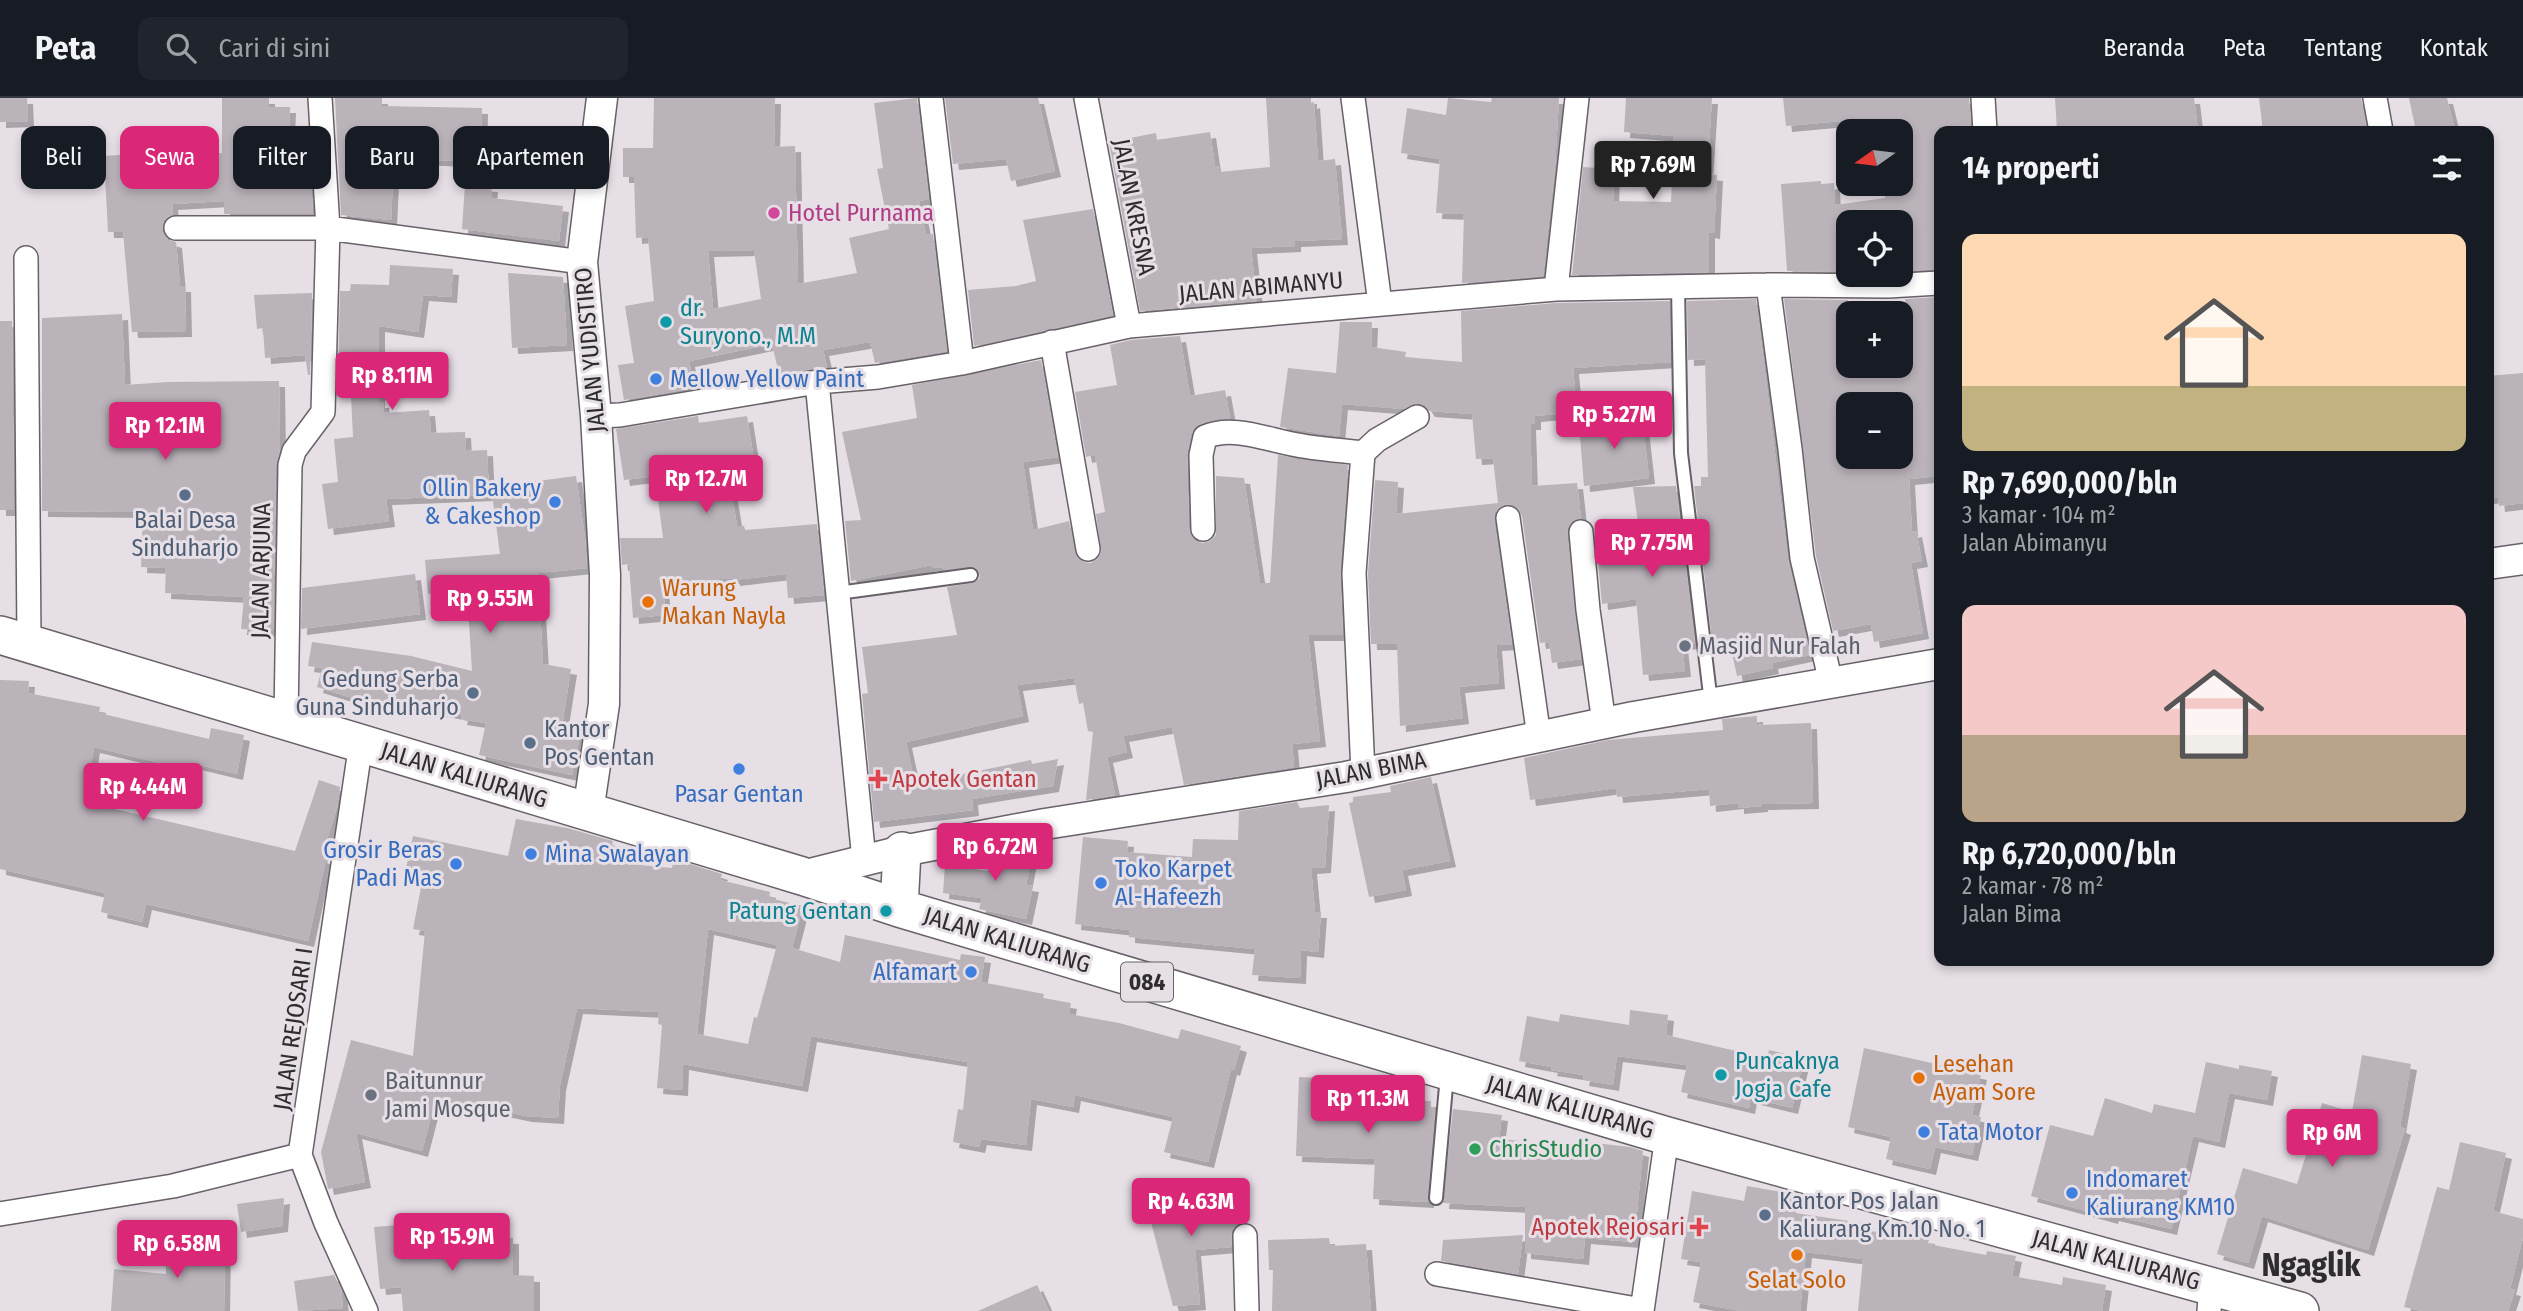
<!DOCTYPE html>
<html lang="id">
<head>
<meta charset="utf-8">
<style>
  body { margin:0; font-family:"Fira Sans Condensed",sans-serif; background:#20242c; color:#f1f3f6; height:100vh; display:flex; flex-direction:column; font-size:26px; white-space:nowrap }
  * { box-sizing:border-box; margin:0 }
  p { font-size:23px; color:#9ea1a6 }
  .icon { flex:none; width:38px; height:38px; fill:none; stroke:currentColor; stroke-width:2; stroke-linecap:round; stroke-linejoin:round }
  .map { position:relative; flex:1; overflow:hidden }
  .sheet { position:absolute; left:1934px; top:28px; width:560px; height:840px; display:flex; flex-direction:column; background:#171b24; border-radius:14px; box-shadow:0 4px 10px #0003 }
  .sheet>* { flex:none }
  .top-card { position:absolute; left:21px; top:28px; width:665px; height:63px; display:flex; gap:14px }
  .needle { width:46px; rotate:256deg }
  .tools { position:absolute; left:1836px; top:21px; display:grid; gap:14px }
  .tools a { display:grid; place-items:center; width:77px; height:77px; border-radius:14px; background:#171b24; box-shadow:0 4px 10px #0003; font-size:35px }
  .price { position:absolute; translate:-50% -60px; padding:0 16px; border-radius:7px; background:#db2777; color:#fff; font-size:23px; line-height:46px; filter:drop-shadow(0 2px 4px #0008) }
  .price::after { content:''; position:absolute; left:50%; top:42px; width:21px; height:16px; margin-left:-10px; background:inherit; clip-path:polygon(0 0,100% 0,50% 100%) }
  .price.on { background:#222; color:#fff }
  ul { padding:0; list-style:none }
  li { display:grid; align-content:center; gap:14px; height:371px; padding:0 28px }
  li span { display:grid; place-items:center; height:217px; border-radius:14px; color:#555 }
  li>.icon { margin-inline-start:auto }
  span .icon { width:126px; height:126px; fill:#fffc; stroke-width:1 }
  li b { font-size:30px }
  h2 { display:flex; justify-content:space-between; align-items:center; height:84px; padding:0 28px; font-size:30px }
  .pill { padding:0 24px; border-radius:14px; background:#171b24; box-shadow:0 4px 10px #0003; font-size:24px; line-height:63px }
  .pill.on { background:#db2777; color:#fff }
  header { display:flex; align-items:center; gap:42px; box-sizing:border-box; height:98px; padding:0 35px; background:#171b24; border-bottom:2px solid #363941 }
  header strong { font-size:33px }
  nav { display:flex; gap:38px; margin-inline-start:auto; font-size:24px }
  .search { width:490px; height:63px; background:#20242c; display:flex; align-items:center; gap:18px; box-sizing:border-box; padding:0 24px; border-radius:14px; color:#9ea1a6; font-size:26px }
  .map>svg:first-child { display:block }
</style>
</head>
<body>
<header>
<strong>Peta</strong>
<div class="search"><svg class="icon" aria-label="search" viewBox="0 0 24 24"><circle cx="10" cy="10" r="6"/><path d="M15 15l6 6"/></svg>Cari di sini</div>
<nav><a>Beranda</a><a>Peta</a><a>Tentang</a><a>Kontak</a></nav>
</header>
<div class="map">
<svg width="2523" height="1213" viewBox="0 0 2523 1213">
  <defs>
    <filter id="shadow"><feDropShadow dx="6" dy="6" stdDeviation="0" flood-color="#0004"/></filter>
  </defs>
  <rect width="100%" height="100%" fill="#e6dfe6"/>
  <path fill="#bab3ba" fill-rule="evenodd" filter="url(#shadow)" d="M0 0H27L28 23 0 24Z
    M222 0H269V9H290L289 30 308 31 313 116H224V103L172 106 173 117 164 122 162 131 168 142 176 144 180 188H185L186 233 132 234 123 134H108L104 58 134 56 135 61 222 55Z
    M335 0H382V8L482 10 481 64 394 60 391 122 341 117Z
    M654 0H775L774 49 795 48 798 186 857 175 849 140 889 131 877 71 883 70 874 5 917 0 929 101 919 103 926 137 933 136 947 253 875 265 870 244 823 252 827 269 779 276 772 246 689 263 694 290 624 302 618 267 634 265 625 208 654 203 648 139 636 140 634 79H623V50H653ZM754 152 761 201 713 211 708 153Z
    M945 0H1038L1055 73 1011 83 1006 61 953 66Z
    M1266 0H1311V5L1314 4 1318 63 1335 61 1342 141 1295 143V148L1251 150 1257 203 1140 213 1109 44 1156 35 1157 42 1210 34 1215 68H1218L1219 74 1270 69Z
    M1448 0 1491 4 1492 0H1559L1555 68 1543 178 1462 185 1464 116 1436 115 1440 61 1401 55 1407 10 1446 17Z
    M1626 0H1712L1707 76 1717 77 1714 135 1709 134V174L1572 177 1583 69 1614 71 1613 103 1671 104 1674 38 1624 34Z
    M1783 0H1969L1971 27 1939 29V171L1901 173 1900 124H1848V174L1787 173 1781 86 1821 83V86L1834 85 1835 107 1885 100 1884 86H1900V33H1889V27L1853 29 1852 22 1786 28Z
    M2055 0H2194L2198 33H2057Z
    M2259 0H2361L2367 33H2263Z
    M2409 0H2447L2455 33H2416Z
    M465 86 492 88 491 100 563 108 559 143 462 131Z
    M1093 111 1113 217 974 248 968 192 1016 188 1036 183 1023 122Z
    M390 167 453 171 451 199 423 197 418 234 379 228V304H383L384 315 429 312 431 335 465 334 466 353 487 352 489 397 386 401 389 423 328 431 322 386 338 384 334 341 353 339 350 278H338L340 193H350L351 186 389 187Z
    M508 175 563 179 567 247 512 250Z
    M312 195 310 277H308L305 257 265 260 263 230 257 231 254 197Z
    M1939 199V378L1909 381 1912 434 1916 433 1922 463 1911 465 1923 535 1874 544 1871 526 1833 533 1816 458 1784 201 1848 202V268H1900V204H1905V201ZM1848 306H1900V359L1848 361Z
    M1756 201 1788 462 1810 557 1772 565 1773 570 1737 578 1729 541 1712 543 1694 388H1701V379H1708L1705 261 1688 262 1687 203Z
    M1670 203 1671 264 1573 270 1577 314 1535 318V326H1530L1532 388 1577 385 1581 420 1572 423 1567 435 1581 561 1552 565 1549 544 1540 545 1522 418 1514 407 1505 406 1495 414 1494 422 1512 546 1496 547 1499 585 1459 589 1463 620 1400 628 1397 546H1371L1368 475 1375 382 1398 384 1396 416 1498 405 1493 360 1476 361 1472 316 1429 313 1425 307 1418 305 1404 311 1342 306 1339 338 1280 329 1288 270 1336 275 1340 224H1372L1371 249 1406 254 1405 259 1462 264 1461 213 1557 205Z
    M122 216 125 287 168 284 279 283 280 351 276 367 273 533 241 531 244 499 165 495 166 470 141 469 143 414 42 413V220Z
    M0 223H12L14 412H0Z
    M1180 238 1190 298 1225 292 1230 320 1201 326 1191 336 1187 357 1189 431 1196 443 1203 445 1210 443 1216 437V378L1244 380 1260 485H1270L1278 357 1348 367 1340 474 1343 537H1308L1320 643 1292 646 1294 669 1184 687 1172 629 1123 638 1127 654 1107 659 1115 697 1086 702 1093 634 1088 633 1083 605 1079 606 1074 580 1017 587 1023 618 906 644 915 686 1031 662 1032 666 1058 661 1053 688 972 701 973 712 874 724 862 596 868 595 862 549 957 537 947 489 973 485 979 481 980 477 974 469 944 472 943 469 932 470V467L851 483 845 423 861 422 842 334 917 320 912 287 1041 262 1058 359 1023 364 1033 432 1069 423 1077 459 1084 464 1091 465 1097 461 1101 455 1096 416 1105 414 1095 357 1086 359 1075 294 1117 287 1110 247 1131 242Z
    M2523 275V405L2499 408 2498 399 2488 400V278Z
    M698 318 699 325 747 318 756 375 729 380 737 428H744L745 432 817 426 824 497 788 500 786 476 734 482V480L663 485 665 517 633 520 629 466 622 467 620 440H663L655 378 624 382 616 331Z
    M1642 318 1649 380 1584 388 1579 326Z
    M576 378 585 440 587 470 538 475 543 566 571 571 562 628 581 632 572 677 479 657 486 625 461 621 462 617 404 605V608L352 600 317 589 322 570 308 568 312 544 411 558 472 573 467 492 428 496 425 462 500 456 491 389Z
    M1676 388 1695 545 1682 546 1685 573 1643 577 1636 501 1602 506 1596 444 1640 439 1633 389Z
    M415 476 420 516 301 531 302 490Z
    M0 582 29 583 28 595 100 609 99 615 209 641 211 630 244 637 237 676 191 665 189 672 94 649 85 704 295 753 319 682 340 689 337 710 321 759 326 761 308 843 146 806 142 824 101 814 105 795 0 771Z
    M1757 618V627L1811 625 1813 705 1762 706V708L1738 710V705L1710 708 1709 691 1617 699 1616 690 1530 702 1524 660 1608 642 1723 632 1722 621Z
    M1431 679 1450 763 1402 772 1406 792 1369 799 1349 705 1353 704V699L1391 694 1390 688Z
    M1297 704 1300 710 1329 707 1325 769 1311 770 1315 814H1321L1318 854 1301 852 1300 880 1252 877 1255 851 1129 839V832L1075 826 1083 739 1128 743 1127 754 1192 759 1193 741 1238 742 1239 713Z
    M516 721 567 730 613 743 609 764 672 770 674 761 722 776 720 782 770 794 769 800 803 808 792 850 840 864 845 837 960 862 961 856 985 859 981 884 1044 896 1043 900 1071 905 1069 916 1119 925 1178 941 1181 931 1241 948 1234 972 1231 971 1208 1064 1164 1054 1173 1019 1075 997 1073 1009 1031 1001 1026 1047 981 1041 979 1049 953 1044 958 1011 963 1012 968 964 811 938 802 988 683 966 682 992 657 990 662 927 658 926 659 914 577 910 560 987 558 1020 526 1018 436 999 422 1053 356 1035 365 1084 328 1091 321 1054 351 942 413 958 425 833 413 831 423 779 405 775 413 738 508 758ZM708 831 777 847 757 920 754 919 748 946 697 936Z
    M1009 751 1032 755 1026 787 1033 788 1026 821 979 811 982 800 943 795 945 767 988 773 991 754Z
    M1630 912 1668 917 1666 937 1767 960 1769 952 1804 960 1792 1010 1751 1000 1749 1010 1681 994 1687 967 1617 958 1613 987 1583 982 1584 977 1551 972 1552 969 1519 963 1527 918 1559 924 1560 916 1629 927Z
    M1864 950 1981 976 1972 1017 1981 1019 1972 1057 1935 1049 1930 1071 1886 1061 1891 1039 1848 1029Z
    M2362 957 2411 966 2400 1029 2405 1031 2368 1152 2262 1118 2248 1165 2217 1156 2243 1070 2297 1086 2322 1005 2352 1014Z
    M2206 964 2239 971V967L2272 973 2267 1002 2229 995 2219 1044 2193 1038 2171 1131 2113 1117 2112 1120 2031 1098 2050 1027 2093 1038 2105 1000 2152 1015 2154 1006 2195 1015Z
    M1299 979 1361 982 1360 1003H1431V1009H1435L1428 1104 1373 1101 1375 1061 1296 1058Z
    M1453 1011 1502 1017 1499 1041 1576 1048 1577 1043 1630 1049 1643 1053 1634 1144 1585 1140 1583 1161 1525 1155V1109L1443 1105Z
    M2460 1044 2506 1055 2493 1113 2523 1121V1139L2510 1191 2515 1192 2508 1213H2422L2404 1209 2437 1089 2449 1092Z
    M1747 1088 1792 1096 1789 1114 1862 1125 1861 1132 1929 1140 1928 1146 1986 1157 1987 1153 2016 1158 2012 1178 2062 1187 2063 1179 2106 1187 2102 1213H1858L1863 1161 1806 1154 1800 1213H1741L1693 1204 1701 1164 1681 1161 1692 1093 1744 1103Z
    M1236 1095 1238 1126 1232 1132 1231 1149 1195 1152 1200 1206 1173 1208 1147 1109 1192 1098Z
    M284 1100 282 1128 241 1134 237 1106Z
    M410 1126 411 1143 487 1145V1139L513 1140V1177L534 1178V1213H403L401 1189 380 1191 374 1129Z
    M1523 1137 1518 1176 1441 1163 1443 1142Z
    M166 1139 225 1140 224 1213H111L114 1171 166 1176Z
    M1329 1140 1330 1148 1366 1146 1371 1213H1272L1273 1172H1269L1268 1142Z
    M334 1177 341 1191 343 1210 298 1213 294 1183Z
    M1037 1187 1049 1213H978Z"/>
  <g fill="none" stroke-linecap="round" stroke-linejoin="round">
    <g stroke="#686268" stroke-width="16">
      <path id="service" d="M1678 189 1681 355 1711 605
        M838 495 971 477
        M1436 1100 1447 977"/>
    </g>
    <g stroke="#686268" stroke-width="26">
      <path id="minor" d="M931 0 962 265
        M1086 0 1129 228
        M1353 0 1380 206
        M1983 0 1985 33
        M2375 0 2381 33
        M176 130H328L320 0
        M26 160 29 544
        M1768 187 1790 351 1802 460 1831 585
        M1556 191 1577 0
        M1052 244 1088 451
        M817 284 864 762
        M596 318 620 317 817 284 878 279 962 265 1129 228 1556 191 1768 187 1888 188 1939 185
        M1508 420 1539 639
        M1203 431 1201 357 1205 339C1232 327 1265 341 1292 346 1315 351 1339 352 1363 355
        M1581 434 1588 512 1604 625
        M286 622 290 367 294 353 323 314 328 130 582 164
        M361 645 300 1057 326 1125 366 1213
        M1363 675 1354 475 1363 355 1377 342 1417 319
        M0 1116 173 1088 300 1057
        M1245 1138 1247 1213
        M1437 1176 1642 1212
        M1642 1213 1667 1038
        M2209 1213 2211 1188"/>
    </g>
    <g stroke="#686268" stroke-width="33">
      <path id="tertiary" d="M2488 466 2523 461
        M588 714 604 606 605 477 596 318 582 164 602 0
        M802 778 902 753 1045 726 1346 679 1634 619 1939 566"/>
    </g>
    <g stroke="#686268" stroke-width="40">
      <path id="primary" d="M0 537 802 778 899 810 1667 1038 2300 1213
        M899 810 902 753"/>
    </g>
    <use href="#service" stroke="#fff" stroke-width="12"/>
    <use href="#minor" stroke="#fff" stroke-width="23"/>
    <use href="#tertiary" stroke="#fff" stroke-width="30"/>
    <use href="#primary" stroke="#fff" stroke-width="37"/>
  </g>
  <circle fill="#d1479c" stroke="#e6dfe6" stroke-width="2.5" cx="774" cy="115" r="7"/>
  <g fill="#0f9aa8" stroke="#e6dfe6" stroke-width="2.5">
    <circle cx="666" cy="224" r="7"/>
    <circle cx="886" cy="813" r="7"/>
    <circle cx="1721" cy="977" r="7"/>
  </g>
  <g fill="#3f7fe0" stroke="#e6dfe6" stroke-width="2.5">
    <circle cx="656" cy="281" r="7"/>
    <circle cx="555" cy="404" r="7"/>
    <circle cx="739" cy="671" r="7"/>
    <circle cx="531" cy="756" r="7"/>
    <circle cx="456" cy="766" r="7"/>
    <circle cx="1101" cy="785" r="7"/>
    <circle cx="971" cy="874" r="7"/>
    <circle cx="1924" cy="1034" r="7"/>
    <circle cx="2072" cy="1095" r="7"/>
  </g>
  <g fill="#5c6f8a" stroke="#e6dfe6" stroke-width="2.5">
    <circle cx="185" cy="397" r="7"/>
    <circle cx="473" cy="595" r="7"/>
    <circle cx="530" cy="645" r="7"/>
    <circle cx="1765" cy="1117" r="7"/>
  </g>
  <g fill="#e8710a" stroke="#e6dfe6" stroke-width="2.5">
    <circle cx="648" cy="504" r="7"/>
    <circle cx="1919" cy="980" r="7"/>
    <circle cx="1797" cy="1157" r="7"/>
  </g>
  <g fill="#6b7280" stroke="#e6dfe6" stroke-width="2.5">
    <circle cx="1685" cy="548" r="7"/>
    <circle cx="371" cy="997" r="7"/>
  </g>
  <g fill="#e0444e" stroke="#e6dfe6" stroke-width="2.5">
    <path d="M874.5 670.5h7v7h7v7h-7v7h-7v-7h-7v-7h7z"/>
    <path d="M1695.5 1118.5h7v7h7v7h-7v7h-7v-7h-7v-7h7z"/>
  </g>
  <circle fill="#2e9e5b" stroke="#e6dfe6" stroke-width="2.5" cx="1475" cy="1051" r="7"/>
  <g text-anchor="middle" stroke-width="6" stroke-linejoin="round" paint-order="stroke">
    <rect fill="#e6dfe6" stroke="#666266" stroke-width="2" x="1121" y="864.5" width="52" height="39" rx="5"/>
    <g font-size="23" font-weight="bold" fill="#2f2c2f">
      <text x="1147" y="892">084</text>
    </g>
    <g font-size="24" fill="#2f2c2f" stroke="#e6dfe6">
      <text transform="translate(1134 109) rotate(79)" y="8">JALAN KRESNA</text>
      <text transform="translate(1261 189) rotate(-5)" y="8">JALAN ABIMANYU</text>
      <text transform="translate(590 252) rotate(-95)" y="8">JALAN YUDISTIRO</text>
      <text transform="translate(261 473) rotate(-89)" y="8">JALAN ARJUNA</text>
      <text transform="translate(1371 672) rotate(-11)" y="8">JALAN BIMA</text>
      <text transform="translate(464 677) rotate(17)" y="8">JALAN KALIURANG</text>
      <text transform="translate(1007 842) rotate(17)" y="8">JALAN KALIURANG</text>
      <text transform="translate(293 931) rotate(-82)" y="8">JALAN REJOSARI I</text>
      <text transform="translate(1570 1009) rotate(16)" y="8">JALAN KALIURANG</text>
      <text transform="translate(2116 1162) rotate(15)" y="8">JALAN KALIURANG</text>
    </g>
    <g font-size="24" fill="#b23c85" stroke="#e6dfe6" text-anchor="start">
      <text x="788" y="123">Hotel Purnama</text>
    </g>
    <g font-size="24" fill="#0d838f" stroke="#e6dfe6" text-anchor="start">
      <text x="680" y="218">dr.<tspan x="680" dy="28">Suryono., M.M</tspan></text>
      <text x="872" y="821" text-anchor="end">Patung Gentan</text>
      <text x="1735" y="971">Puncaknya<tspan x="1735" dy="28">Jogja Cafe</tspan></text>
    </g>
    <g font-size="24" fill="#366cbe" stroke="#e6dfe6" text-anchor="start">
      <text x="670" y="289">Mellow Yellow Paint</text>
      <text x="541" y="398" text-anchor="end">Ollin Bakery<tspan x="541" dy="28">&amp; Cakeshop</tspan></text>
      <text x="739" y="704" text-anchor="middle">Pasar Gentan</text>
      <text x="442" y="760" text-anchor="end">Grosir Beras<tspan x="442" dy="28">Padi Mas</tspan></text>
      <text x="545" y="764">Mina Swalayan</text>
      <text x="1115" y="779">Toko Karpet<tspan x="1115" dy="28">Al-Hafeezh</tspan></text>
      <text x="957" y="882" text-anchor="end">Alfamart</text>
      <text x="1938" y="1042">Tata Motor</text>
      <text x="2086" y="1089">Indomaret<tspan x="2086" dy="28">Kaliurang KM10</tspan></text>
    </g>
    <g font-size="24" fill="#4e5e75" stroke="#e6dfe6" text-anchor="start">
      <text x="185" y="430" text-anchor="middle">Balai Desa<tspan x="185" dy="28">Sinduharjo</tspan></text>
      <text x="459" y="589" text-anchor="end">Gedung Serba<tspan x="459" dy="28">Guna Sinduharjo</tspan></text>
      <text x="544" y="639">Kantor<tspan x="544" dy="28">Pos Gentan</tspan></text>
      <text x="1779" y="1111">Kantor Pos Jalan<tspan x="1779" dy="28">Kaliurang Km.10 No. 1</tspan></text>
    </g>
    <g font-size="24" fill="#c56008" stroke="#e6dfe6" text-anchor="start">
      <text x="662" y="498">Warung<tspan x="662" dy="28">Makan Nayla</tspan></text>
      <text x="1933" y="974">Lesehan<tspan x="1933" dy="28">Ayam Sore</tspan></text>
      <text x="1797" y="1190" text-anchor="middle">Selat Solo</text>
    </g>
    <g font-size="24" fill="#5b616d" stroke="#e6dfe6" text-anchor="start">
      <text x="1699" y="556">Masjid Nur Falah</text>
      <text x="385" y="991">Baitunnur<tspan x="385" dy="28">Jami Mosque</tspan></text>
    </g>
    <g font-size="24" fill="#be3a42" stroke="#e6dfe6" text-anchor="start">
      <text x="892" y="689">Apotek Gentan</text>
      <text x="1685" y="1137" text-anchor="end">Apotek Rejosari</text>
    </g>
    <g font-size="24" fill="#27864d" stroke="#e6dfe6" text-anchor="start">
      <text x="1489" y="1059">ChrisStudio</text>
    </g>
    <g font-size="32" font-weight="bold" fill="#2f2c2f" stroke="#e6dfe6">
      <text x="2311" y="1178">Ngaglik</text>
    </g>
  </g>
</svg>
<div class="tools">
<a><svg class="needle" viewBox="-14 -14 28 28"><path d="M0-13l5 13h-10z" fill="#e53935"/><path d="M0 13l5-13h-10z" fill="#9ea1a6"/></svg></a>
<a><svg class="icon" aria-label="locate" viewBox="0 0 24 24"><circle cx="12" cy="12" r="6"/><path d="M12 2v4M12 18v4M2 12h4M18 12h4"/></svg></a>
<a>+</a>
<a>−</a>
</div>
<b class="price on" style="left:1653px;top:103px">Rp 7.69M</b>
<b class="price" style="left:392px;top:314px">Rp 8.11M</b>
<b class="price" style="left:1614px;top:353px">Rp 5.27M</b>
<b class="price" style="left:165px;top:364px">Rp 12.1M</b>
<b class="price" style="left:706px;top:417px">Rp 12.7M</b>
<b class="price" style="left:1652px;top:481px">Rp 7.75M</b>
<b class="price" style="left:490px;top:537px">Rp 9.55M</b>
<b class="price" style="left:143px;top:725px">Rp 4.44M</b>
<b class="price" style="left:995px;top:785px">Rp 6.72M</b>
<b class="price" style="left:1368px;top:1037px">Rp 11.3M</b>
<b class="price" style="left:2332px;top:1071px">Rp 6M</b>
<b class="price" style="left:1191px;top:1140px">Rp 4.63M</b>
<b class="price" style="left:452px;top:1175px">Rp 15.9M</b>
<b class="price" style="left:177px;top:1182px">Rp 6.58M</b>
<div class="top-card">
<a class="pill">Beli</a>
<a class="pill on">Sewa</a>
<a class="pill">Filter</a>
<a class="pill">Baru</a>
<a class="pill">Apartemen</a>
</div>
<section class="sheet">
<h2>14 properti<svg class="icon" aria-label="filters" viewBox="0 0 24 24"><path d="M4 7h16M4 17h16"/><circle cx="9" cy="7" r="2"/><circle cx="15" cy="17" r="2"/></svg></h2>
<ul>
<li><span style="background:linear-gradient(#ffd9b3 70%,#c2b280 0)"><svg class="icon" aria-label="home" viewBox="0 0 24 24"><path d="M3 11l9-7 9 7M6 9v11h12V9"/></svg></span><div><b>Rp 7,690,000/bln</b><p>3 kamar · 104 m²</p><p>Jalan Abimanyu</p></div></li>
<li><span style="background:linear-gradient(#f6c9c9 60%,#b9a48a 0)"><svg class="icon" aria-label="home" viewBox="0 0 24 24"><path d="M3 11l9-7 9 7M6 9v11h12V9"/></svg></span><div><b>Rp 6,720,000/bln</b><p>2 kamar · 78 m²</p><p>Jalan Bima</p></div></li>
</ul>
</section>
</div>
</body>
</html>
